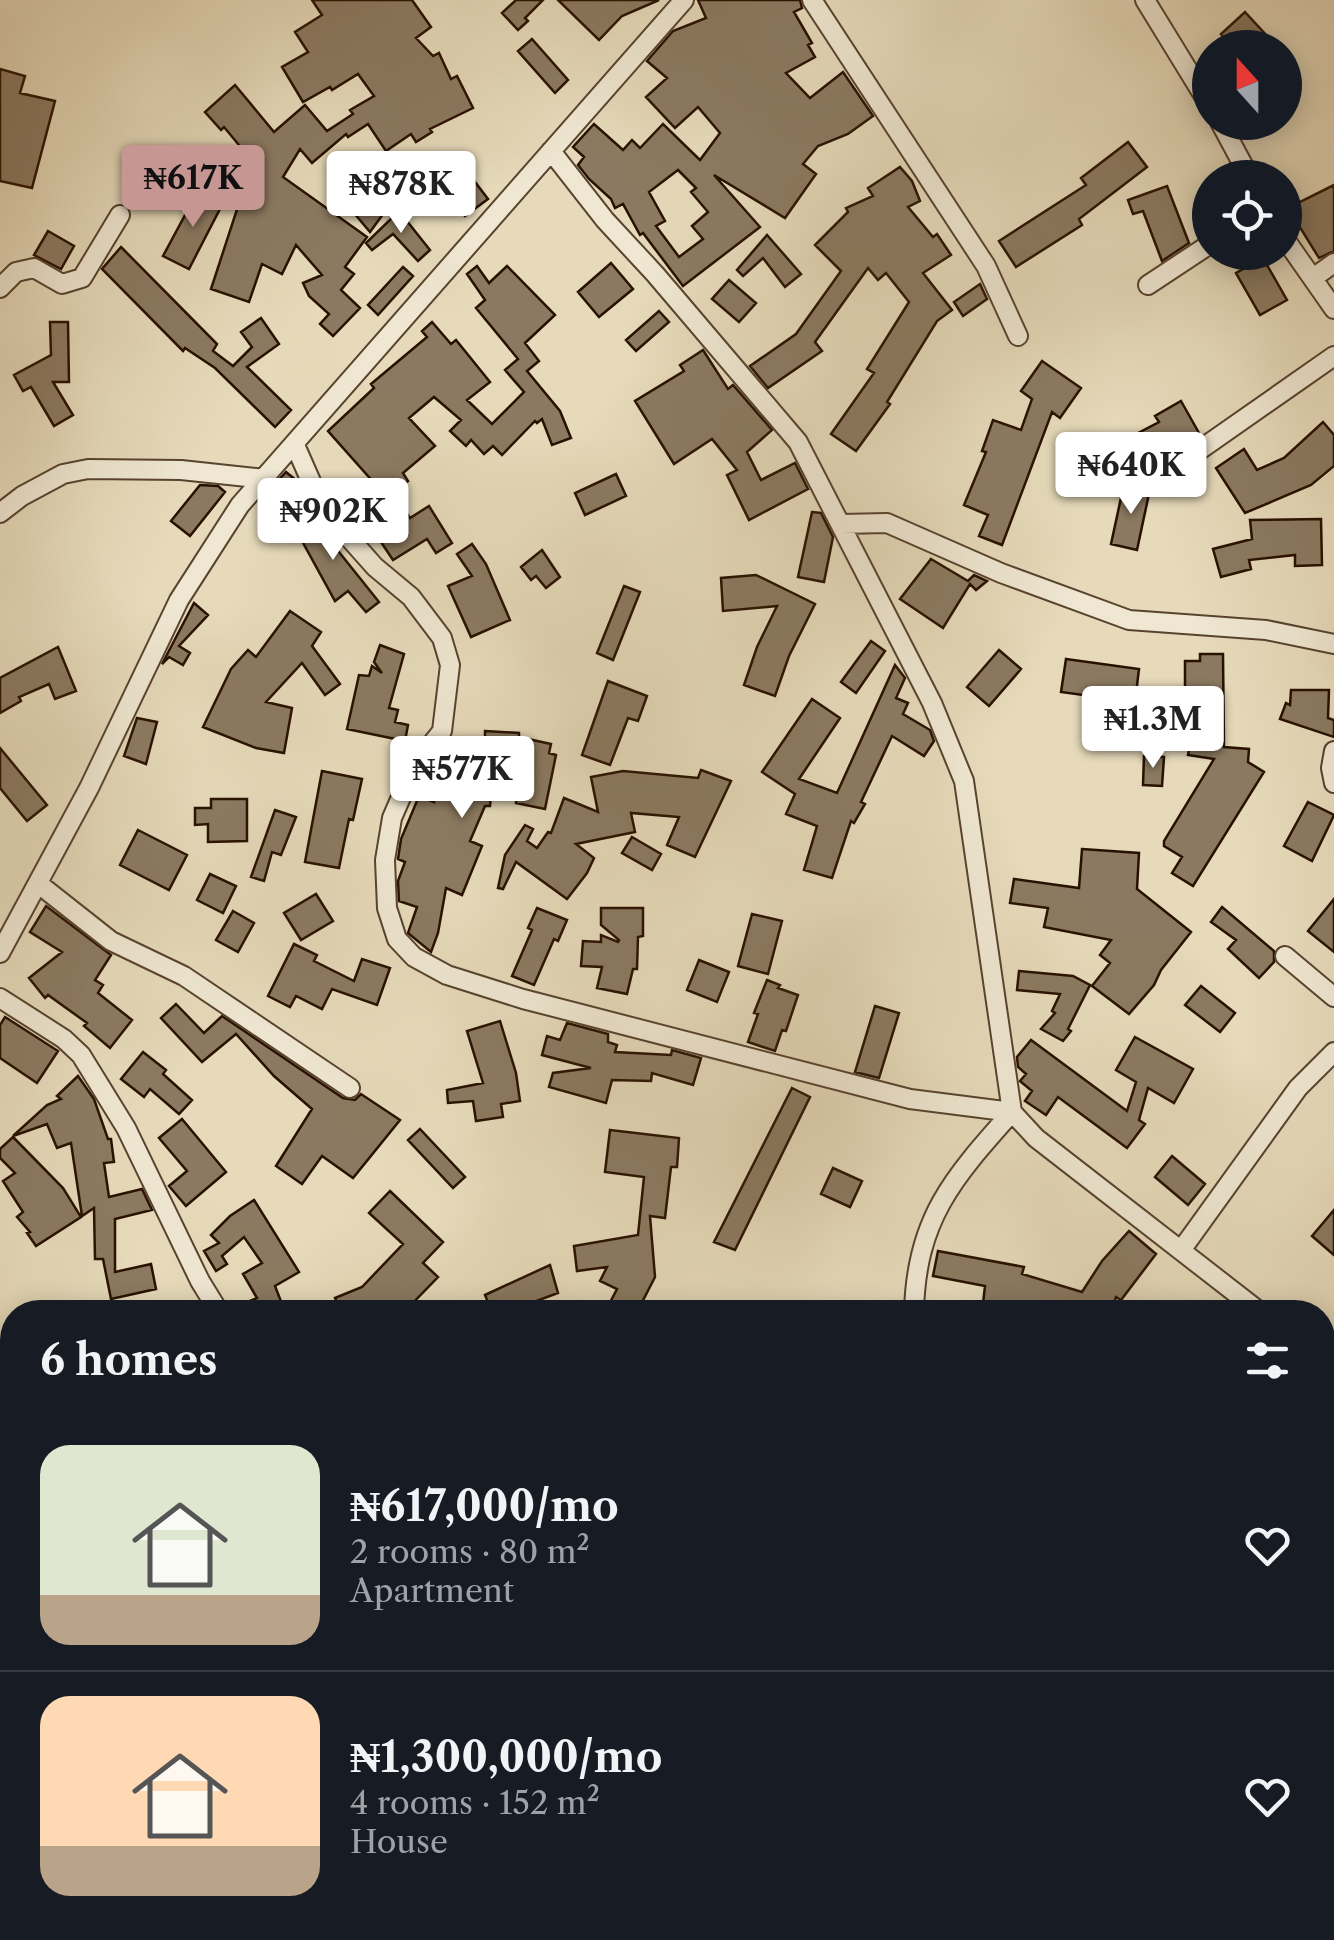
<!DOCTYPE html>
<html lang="en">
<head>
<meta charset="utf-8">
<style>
  body { margin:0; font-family:"Libre Caslon Text",serif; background:#242831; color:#f1f3f6; height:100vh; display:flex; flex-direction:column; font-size:38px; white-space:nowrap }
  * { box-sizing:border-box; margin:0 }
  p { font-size:32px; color:#9ea1a6 }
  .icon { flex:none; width:55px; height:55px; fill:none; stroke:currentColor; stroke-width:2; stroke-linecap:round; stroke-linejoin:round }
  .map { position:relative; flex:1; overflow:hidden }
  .panel { position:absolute; left:0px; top:1300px; width:1335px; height:640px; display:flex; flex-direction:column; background:#171b24; border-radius:40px 40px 0 0; box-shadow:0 5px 25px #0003 }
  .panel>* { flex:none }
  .needle { width:65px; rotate:339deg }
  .tools { position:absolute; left:1192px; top:30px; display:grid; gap:20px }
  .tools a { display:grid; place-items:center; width:110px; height:110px; border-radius:50%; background:#171b24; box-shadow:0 5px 25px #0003; font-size:50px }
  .price { position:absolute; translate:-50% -85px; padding:0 22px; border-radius:10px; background:#fff; color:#222; font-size:32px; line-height:65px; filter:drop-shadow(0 2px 5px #0008) }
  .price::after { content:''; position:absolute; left:50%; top:60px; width:30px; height:22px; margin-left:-15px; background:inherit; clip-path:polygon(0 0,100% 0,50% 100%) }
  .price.selected { background:#c59692; color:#111 }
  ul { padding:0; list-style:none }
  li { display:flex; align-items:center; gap:30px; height:250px; padding:0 40px }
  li+li { border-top:2px solid #363941 }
  li span { display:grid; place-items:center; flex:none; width:280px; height:200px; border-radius:30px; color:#555 }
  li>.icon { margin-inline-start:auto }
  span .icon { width:120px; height:120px; fill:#fffc; stroke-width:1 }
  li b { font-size:42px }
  h2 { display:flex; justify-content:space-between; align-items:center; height:120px; padding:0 40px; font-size:42px }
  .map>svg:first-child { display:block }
</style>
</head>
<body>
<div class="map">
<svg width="1334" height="1940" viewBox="0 0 1334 1940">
  <rect width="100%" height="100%" fill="#e6daba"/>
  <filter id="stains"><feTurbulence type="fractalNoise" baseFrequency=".002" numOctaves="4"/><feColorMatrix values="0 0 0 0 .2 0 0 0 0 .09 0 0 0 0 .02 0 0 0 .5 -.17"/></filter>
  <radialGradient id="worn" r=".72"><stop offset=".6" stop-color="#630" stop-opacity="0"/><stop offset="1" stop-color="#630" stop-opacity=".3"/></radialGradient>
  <path fill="#8b7a61" stroke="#291101" stroke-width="2.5" fill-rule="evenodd" d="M312 0H412L431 27 416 38 433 56 439 53 451 79 457 76 473 108 430 129 432 132 416 142 411 134 386 151 368 124 348 137 346 134 312 163 300 149 283 177 367 237 345 267 354 274 341 290 360 308 333 336 320 324 329 314 309 296 303 283 322 275 296 245 282 274 262 264 249 302 211 289 242 194 258 168 224 127 221 130 205 112 235 85 274 132 305 105 327 131 353 114 350 110 374 96 358 74 332 90 330 87 303 102 282 67 308 52 295 32 322 15Z
    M516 0H543L525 18 528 21 518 30 502 13Z
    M558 0H659L622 16 599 40Z
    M698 0H800L802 8 794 12 812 43 808 45 815 57 786 73 810 98 843 72 873 116 848 134 818 146 803 164 816 174 785 218 714 175 760 227 683 286 643 233 640 235 623 204 615 208 611 199 589 179 578 165 584 157 573 147 594 124 623 150 632 140 640 148 663 124 700 160 720 133 698 107 675 128 646 97 667 78 647 61 673 31 706 18ZM678 170 696 188 691 192 708 212 692 226 703 239 679 257 656 226 665 221 649 192Z
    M1245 12 1278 48H1233L1221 34Z
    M532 39 568 80 555 93 518 51Z
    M0 69 25 76 20 93 55 101 32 188 0 181Z
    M1128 142 1147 167 1079 219 1082 225 1016 267 999 241 1086 185 1081 178Z
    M463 166 488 199 465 216 450 197 440 207 422 190 437 175 441 183Z
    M900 167 912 181 920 201 908 207 933 237 937 234 951 255 923 273 952 310 937 321 887 402 890 404 856 451 831 434 874 373 867 369 909 302 886 273 878 280 868 268 815 342 822 351 768 388 750 366 796 334 841 271 815 245 848 212 846 208 873 196 868 188Z
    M393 174 397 180 375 197 386 210 370 232 343 200Z
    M1334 185V251L1319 258 1288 208Z
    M1167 186 1189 243 1162 261 1143 211 1133 214 1128 200Z
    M198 191 223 203 189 269 163 256Z
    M399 211 430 250 418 261 393 234 372 250 366 243Z
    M48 231 74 246 61 269 34 255Z
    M767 235 801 274 785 287 763 258 743 276 737 270Z
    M121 247 217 344 213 351 233 366 252 347 241 332 261 318 279 344 247 367 291 410 275 427 215 368 185 348 183 351 102 269Z
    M1263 258 1287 300 1260 315 1236 273Z
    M611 263 633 289 599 317 578 292Z
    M477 266 489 283 507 266 555 315 525 343 539 361 527 371 560 411 571 438 552 445 542 419 537 423 535 421 502 455 493 446 484 454 471 440 466 446 450 431 461 420 434 397 409 418 435 446 403 473 408 481 392 491 410 518 429 506 452 543 436 553 427 539 393 560 369 524 383 514 367 489 375 484 328 431 374 388 371 384 427 337 422 331 432 322 451 344 456 340 490 382 467 400 492 424 524 392 505 370 518 359 476 308 485 300 467 274Z
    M403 267 413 276 378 315 368 305Z
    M729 280 756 303 739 322 712 299Z
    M980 284 987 299 963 316 954 302Z
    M659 311 669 322 636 351 626 340Z
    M50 322H68L69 382H53L73 415 54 426 31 387 23 391 14 375 51 355Z
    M703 350 728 389 733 385 772 430 747 452 761 480 795 463 808 489 749 520 727 475 737 470 712 439 674 464 635 401 684 371 680 365Z
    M1042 361 1081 388 1060 418 1052 412 1002 545 979 536 988 515 964 505 986 452 982 451 993 420 1021 430 1032 399 1021 391Z
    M1181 401 1199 433 1138 469 1123 441 1159 422 1155 416Z
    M1323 422 1334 435V466L1311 485 1245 513 1216 468 1244 449 1257 470 1284 458Z
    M286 472 297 481 276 507 263 497Z
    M616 474 626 496 585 515 575 493Z
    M1124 484 1150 489 1137 550 1111 544Z
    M200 485 218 486 225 492 190 536 171 521Z
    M315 511 339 545 335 547 379 602 366 612 348 591 335 601 296 530 307 524 303 517Z
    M812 512 821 513 833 537 824 582 798 577Z
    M1321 519 1322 565 1295 566V555L1249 560 1251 569 1221 577 1213 549 1252 539 1250 520Z
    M472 544 486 564 510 620 471 637 448 586 472 576 457 554Z
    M542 550 560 577 546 588 536 576 531 580 521 567Z
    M931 559 968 581 974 575 987 581 976 590 970 584 943 628 900 599Z
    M756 575 815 604 789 656 775 696 744 685 757 647 777 606 723 611 721 578Z
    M624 586 640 592 613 660 597 653Z
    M194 603 208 615 179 646 190 653 183 665 169 657 162 664Z
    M290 611 321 632 312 646 340 684 325 695 302 663 266 702 292 708 284 753 256 748 203 727 231 669 248 650 256 657Z
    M871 641 885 651 856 693 841 682Z
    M380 645 404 654 389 708 398 710 395 722 408 725 405 741 347 729 359 675 369 676 372 666 382 673 374 662Z
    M58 647 76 691 55 699 49 684 19 697 21 701 0 713V678Z
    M999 650 1021 669 989 706 967 687Z
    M1200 654H1223L1224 747 1249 749 1248 762 1264 772 1193 886 1172 873 1182 857 1164 846V841L1214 759 1188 755 1190 745 1211 746 1213 734H1185V661H1200Z
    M1066 659 1139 669 1135 702 1061 692Z
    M895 665 905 678 896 698 908 703 903 714 930 730 934 741 924 756 892 736 861 802 865 804 854 823 851 821 832 878 804 870 817 826 786 814 795 794 762 772 812 699 840 718 799 779 837 793Z
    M608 681 647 696 638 721 628 718 610 765 582 755Z
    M1291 690H1329L1328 718 1334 720V737L1280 719 1286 703 1290 705Z
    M137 718 157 722 146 764 124 756Z
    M485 731 519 733V737L551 744 549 753 556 755 545 809 516 803 523 768 493 764 490 806H485L470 841 482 846 462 895 446 888 438 933 431 952 408 933 417 907 399 901 398 881 405 862 398 859 401 839 419 796 434 802 442 751 450 741 485 745Z
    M0 748 47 805 27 821 0 788Z
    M1144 756 1164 757 1162 786 1143 785Z
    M701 770 731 781 695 857 667 845 679 817 631 813 635 832 576 844 594 858 587 873 567 899 516 862 503 889 498 888 505 855 525 825 533 829 527 841 537 848 548 832 551 833 564 798 598 812 591 777 623 771 698 778Z
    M322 771 362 779 353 820 349 819 339 868 305 862Z
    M211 799H247V841L208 842V824L195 825V808H211Z
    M1308 802 1334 815 1312 861 1284 846Z
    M275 810 296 817 281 855 272 852 264 881 251 877Z
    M138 830 187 855 169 890 120 865Z
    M632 837 661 854 652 870 622 853Z
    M1082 849 1139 853 1137 889 1191 932 1161 970 1154 985 1129 1014 1092 986 1110 963 1100 955 1111 940 1044 927 1048 908 1010 903 1014 879 1079 888Z
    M210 874 236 886 223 913 197 900Z
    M316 894 333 921 301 940 284 913Z
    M1334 899V952L1308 931Z
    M46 906 111 955 95 980 103 985 98 993 132 1020 110 1048 84 1026 87 1023 48 995 45 998 29 978 62 952 30 932Z
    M1222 907 1274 951V962L1259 978 1228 949 1236 940 1211 922Z
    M537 908 567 920 558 941 554 939 534 985 512 976 532 930 528 928Z
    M601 908H643V936L638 937 637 969H633L627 994 597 988 602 967 581 966 583 941 601 942V935L618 942 619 940 601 925Z
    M233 911 254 923 238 952 216 940Z
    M752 914 782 921 768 974 738 966Z
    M294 944 317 955 314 961 354 981 362 959 390 968 377 1005 332 989 322 1009 296 996 290 1007 268 996Z
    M699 960 729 972 717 1002 687 990Z
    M1019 971 1073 976 1090 985 1068 1029 1071 1031 1063 1041 1041 1029 1055 1013 1052 1011 1060 994 1017 990Z
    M767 980 780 985 778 988 798 995 786 1031 782 1030 775 1051 748 1042 758 1014 754 1013Z
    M1201 986 1235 1013 1220 1032 1185 1005Z
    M176 1004 204 1033 222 1016 343 1098 355 1100 361 1094 400 1120 353 1178 322 1156 302 1184 276 1166 312 1109 274 1076 236 1034 202 1062 161 1018Z
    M875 1006 899 1013 879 1078 855 1072Z
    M5 1017 58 1051 37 1083 0 1058V1025Z
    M500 1021 516 1073 520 1101 501 1104 503 1117 476 1121 473 1101 448 1103 447 1090 483 1083 467 1031Z
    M567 1023 608 1034V1042L617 1045 615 1052 671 1055 672 1050 701 1058 693 1085 652 1073 651 1081 612 1080 606 1103 549 1087 553 1073 591 1068 542 1055 547 1036 560 1040Z
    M1135 1037 1193 1069 1174 1103 1148 1088 1139 1120 1145 1124 1127 1148 1058 1097 1046 1115 1025 1101 1032 1091 1020 1081 1026 1074 1018 1067 1017 1057 1031 1040 1127 1111 1136 1082 1116 1070Z
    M143 1052 166 1070 163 1074 192 1100 179 1114 150 1089 144 1097 121 1079Z
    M78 1076 94 1099 108 1139H111L114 1162 104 1163 109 1197 142 1189 152 1210 115 1219V1272L151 1264 156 1289 111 1299 103 1259H95L94 1208 82 1216 71 1143 57 1148 47 1124 13 1136 47 1105 61 1099 57 1096Z
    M792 1088 810 1097 735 1250 714 1242Z
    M182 1119 226 1172 186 1206 169 1186 187 1171 159 1138Z
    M420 1129 465 1177 453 1188 408 1140Z
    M610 1130 679 1138 677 1167H671L665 1218 650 1216 655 1277 637 1312H605L617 1289 600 1281 607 1267 577 1271 574 1246 638 1235 644 1177 605 1172Z
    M13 1137 63 1188 81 1217 36 1246 27 1233 30 1232 17 1217 23 1212 3 1181 15 1173 0 1158V1149Z
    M1172 1156 1205 1184 1188 1205 1155 1177Z
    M833 1168 862 1181 850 1207 821 1194Z
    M390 1191 443 1242 423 1263 438 1277 404 1312H341L335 1298 362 1287 403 1244 369 1213Z
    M254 1200 299 1272 275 1286 282 1304 259 1312H231V1309L257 1298 243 1274 262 1263 244 1237 222 1256 227 1264 216 1271 204 1251 219 1243 211 1235 230 1216Z
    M1334 1210V1255L1312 1236Z
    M1129 1231 1156 1254 1121 1300 1116 1297 1111 1312H1047L1018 1304 1017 1312H982L985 1286 933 1276 938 1251 1024 1267 1022 1274 1082 1292 1102 1261Z
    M550 1265 558 1293 507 1312H492L485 1295Z"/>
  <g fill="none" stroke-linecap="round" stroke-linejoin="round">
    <g stroke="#58432f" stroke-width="22">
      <path id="street" d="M812 0 986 266 1018 336
        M1145 0 1210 106
        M1220 122 1250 178
        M551 151 605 220 655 274 798 442 932 703 964 781 1012 1112 1036 1138 1260 1312
        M1285 239 1334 309
        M1313 278 1334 263
        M1148 285 1210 244
        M0 288 16 272 34 268 62 284 82 278 120 215
        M295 445 313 486 343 531 375 567 411 597 442 638 450 665 442 731 415 765 392 818 385 860 387 908 397 939 414 957 447 975 523 999 910 1099 1012 1112
        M1161 477 1334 356
        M0 513 22 496 63 474 88 469 181 470 265 479
        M841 524 887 523 1001 573 1129 620 1266 630 1334 644
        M1334 751 1331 768 1334 783
        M40 885 111 941 184 976 350 1088
        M0 953 89 788 179 600 240 505 684 0
        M1285 956 1334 997
        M0 998 64 1039 81 1055 126 1128 200 1281 219 1312
        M1182 1249 1298 1088 1334 1052
        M914 1312C916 1219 953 1178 1012 1112
        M1322 1357 1334 1363
        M0 1691 12 1749
        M1322 1762 1334 1734
        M1322 1804 1334 1808
        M54 1928 57 1940
        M458 1928 459 1940
        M889 1940V1928
        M1282 1940 1283 1928"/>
    </g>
    <use href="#street" stroke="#efe7d2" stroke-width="18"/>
  </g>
  <rect width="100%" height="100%" filter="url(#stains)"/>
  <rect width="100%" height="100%" fill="url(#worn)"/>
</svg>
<div class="tools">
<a><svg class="needle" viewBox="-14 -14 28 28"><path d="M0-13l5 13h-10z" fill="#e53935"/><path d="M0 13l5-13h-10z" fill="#9ea1a6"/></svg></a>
<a><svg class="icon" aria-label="locate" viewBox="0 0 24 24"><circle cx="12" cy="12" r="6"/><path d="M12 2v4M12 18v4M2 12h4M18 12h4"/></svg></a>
</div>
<b class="price selected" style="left:193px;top:230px">₦617K</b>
<b class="price" style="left:401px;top:236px">₦878K</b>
<b class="price" style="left:1131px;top:517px">₦640K</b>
<b class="price" style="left:333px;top:563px">₦902K</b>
<b class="price" style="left:1153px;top:771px">₦1.3M</b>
<b class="price" style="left:462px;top:821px">₦577K</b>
<section class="panel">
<h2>6 homes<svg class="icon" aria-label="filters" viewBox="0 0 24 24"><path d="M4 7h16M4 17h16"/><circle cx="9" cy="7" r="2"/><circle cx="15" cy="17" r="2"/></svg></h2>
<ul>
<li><span style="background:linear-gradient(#dfe7d0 75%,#b9a48a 0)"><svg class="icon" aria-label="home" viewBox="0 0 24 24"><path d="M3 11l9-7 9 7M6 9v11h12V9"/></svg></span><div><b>₦617,000/mo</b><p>2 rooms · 80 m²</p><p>Apartment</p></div><svg class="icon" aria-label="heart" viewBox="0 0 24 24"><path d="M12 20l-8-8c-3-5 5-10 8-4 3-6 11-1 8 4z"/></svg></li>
<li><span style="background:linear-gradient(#ffd9b3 75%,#b9a48a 0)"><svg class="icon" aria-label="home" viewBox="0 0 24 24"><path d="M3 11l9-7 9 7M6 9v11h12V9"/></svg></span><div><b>₦1,300,000/mo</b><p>4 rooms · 152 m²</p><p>House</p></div><svg class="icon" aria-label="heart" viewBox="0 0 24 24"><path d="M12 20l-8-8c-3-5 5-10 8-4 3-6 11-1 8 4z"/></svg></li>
</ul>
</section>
</div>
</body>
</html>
